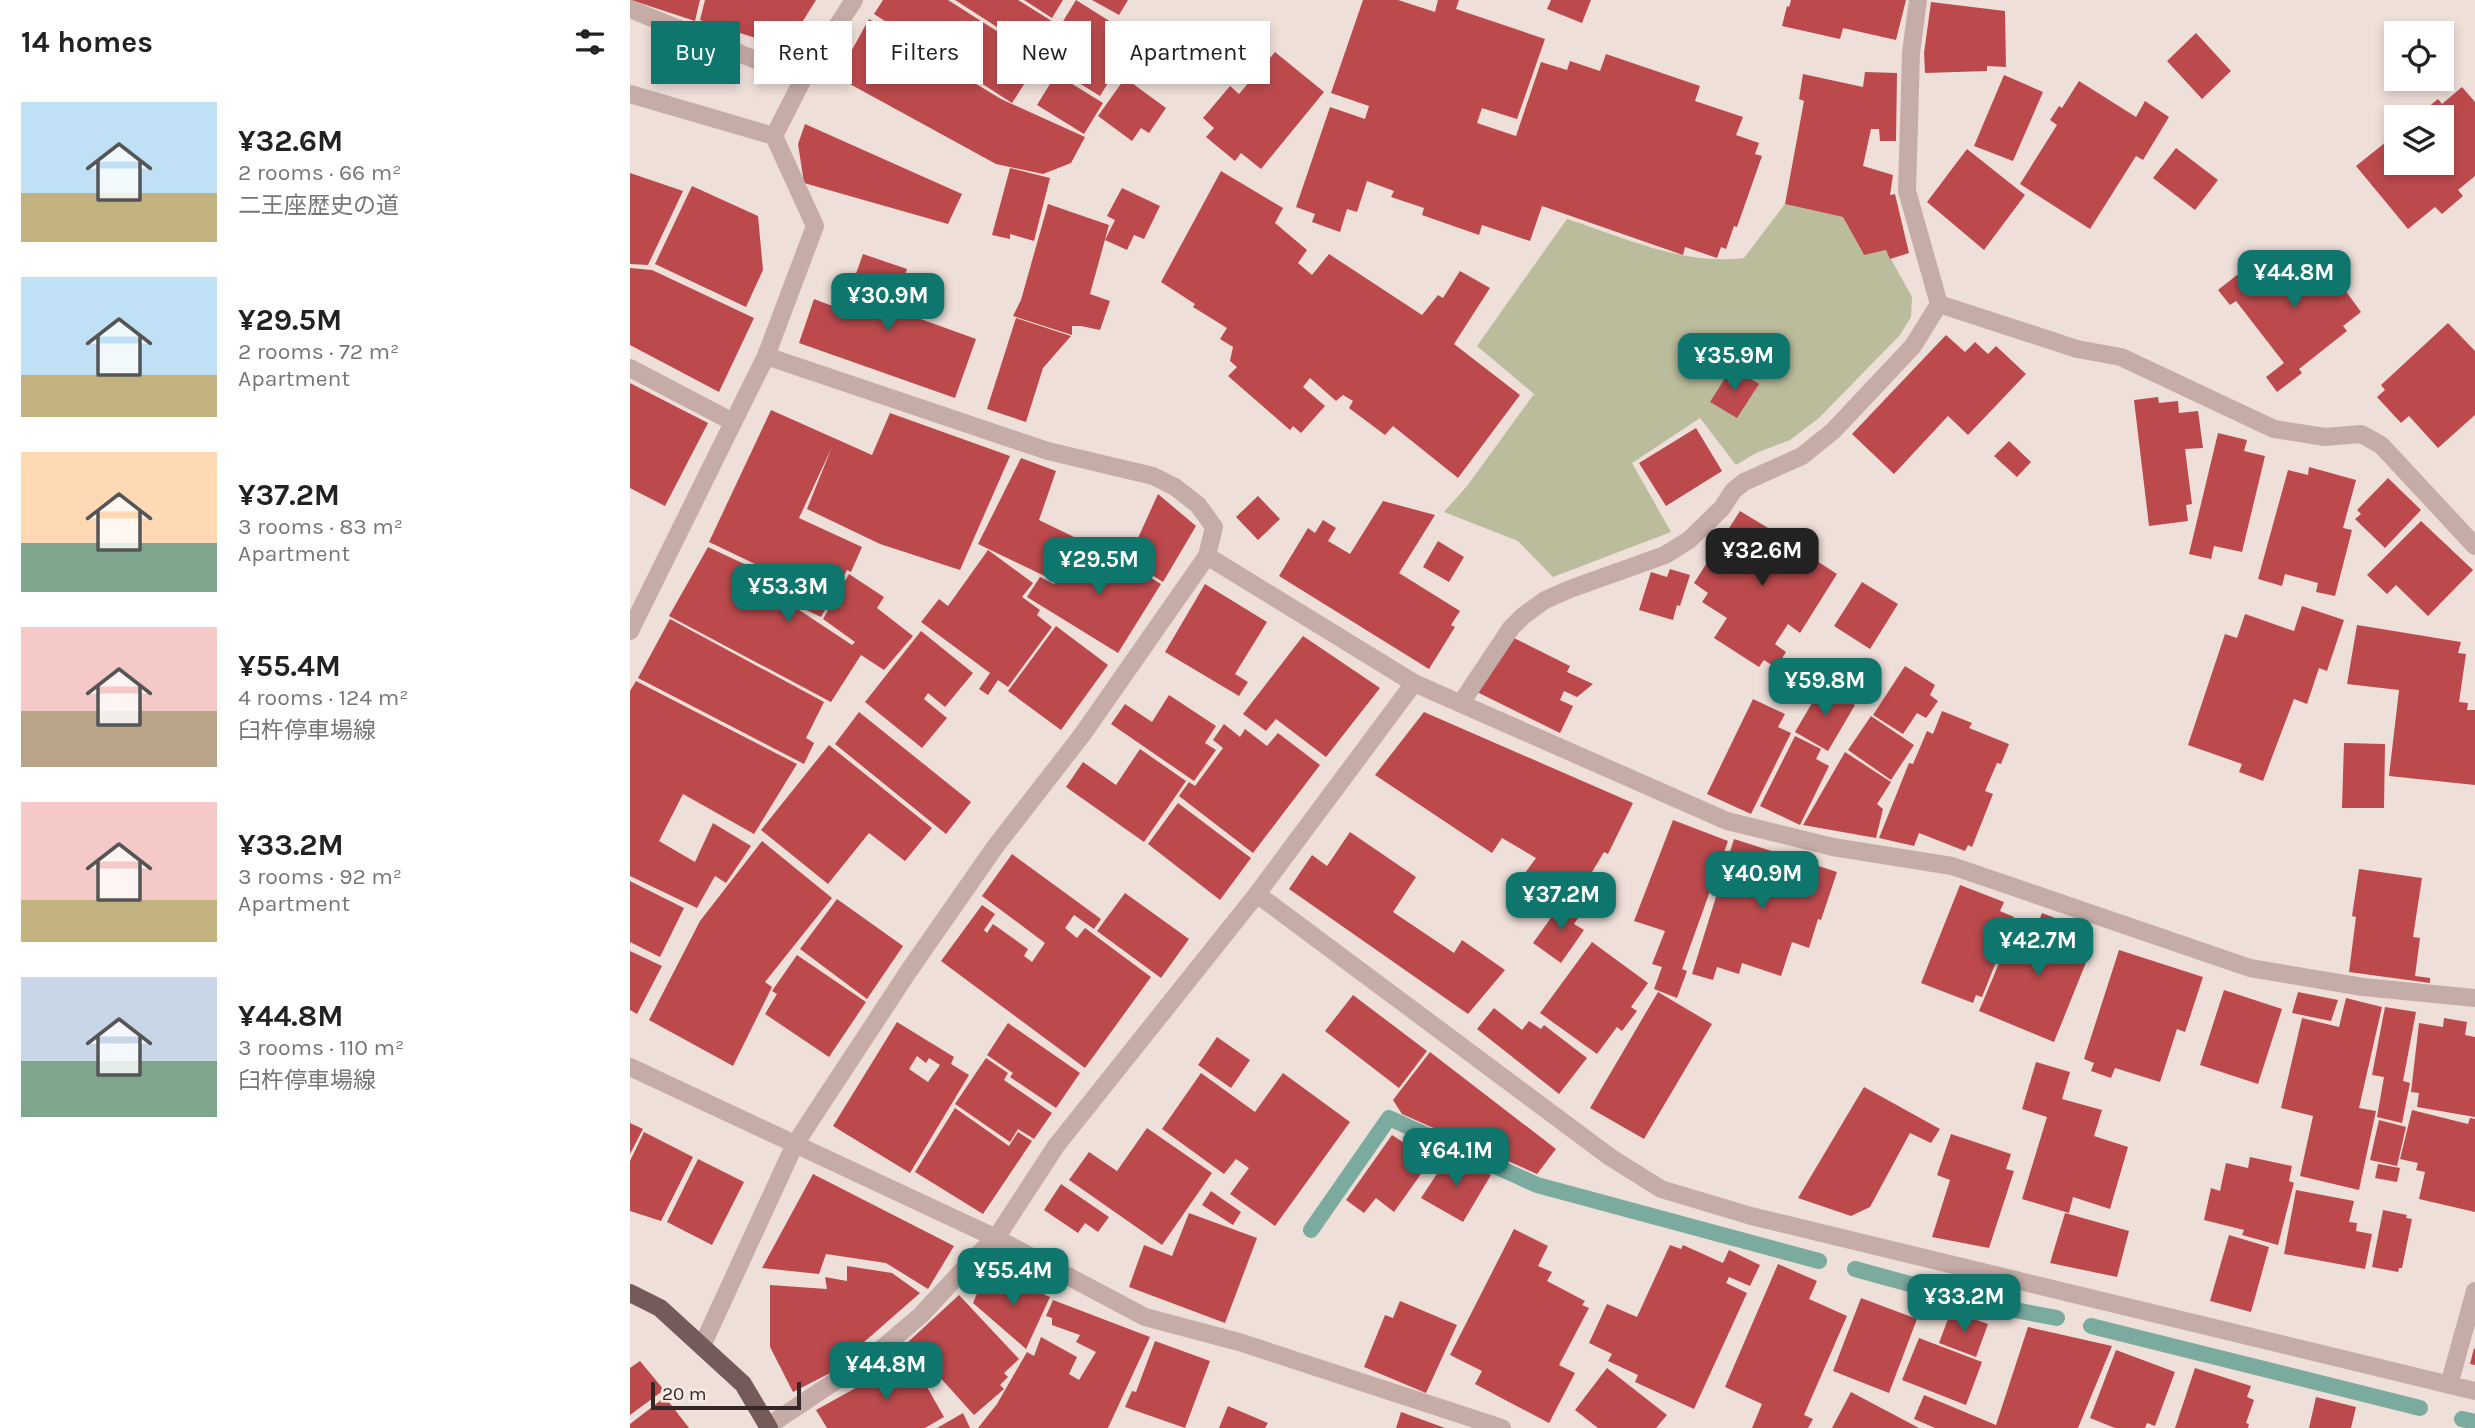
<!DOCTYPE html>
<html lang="en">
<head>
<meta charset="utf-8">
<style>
  body { margin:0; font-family:Karla,"Noto Sans JP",sans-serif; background:#f2f2f2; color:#222; height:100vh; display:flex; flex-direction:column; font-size:26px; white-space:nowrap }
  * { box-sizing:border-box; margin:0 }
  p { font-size:23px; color:#767676 }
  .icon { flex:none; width:38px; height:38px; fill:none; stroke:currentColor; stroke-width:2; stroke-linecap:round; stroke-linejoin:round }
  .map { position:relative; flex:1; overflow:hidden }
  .panel { display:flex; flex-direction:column; background:#fff; width:630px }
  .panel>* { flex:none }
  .top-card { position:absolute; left:21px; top:21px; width:665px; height:63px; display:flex; gap:14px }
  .buttons { position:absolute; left:1754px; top:21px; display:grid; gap:14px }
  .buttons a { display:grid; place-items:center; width:70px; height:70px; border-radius:0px; background:#fff; box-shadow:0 4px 10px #0003; font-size:35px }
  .scale { position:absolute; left:21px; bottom:18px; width:150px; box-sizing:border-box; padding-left:7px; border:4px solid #332727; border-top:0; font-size:19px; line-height:24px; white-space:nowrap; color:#332727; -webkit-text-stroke:5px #f7eae5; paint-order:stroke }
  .price { position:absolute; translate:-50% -60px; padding:0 16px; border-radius:14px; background:#0f766e; color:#fff; font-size:23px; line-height:46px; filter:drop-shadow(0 2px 4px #0008) }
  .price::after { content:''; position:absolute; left:50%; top:42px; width:21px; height:16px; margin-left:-10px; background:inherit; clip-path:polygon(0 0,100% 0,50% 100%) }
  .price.selected { background:#222; color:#fff }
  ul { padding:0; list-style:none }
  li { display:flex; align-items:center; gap:21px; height:175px; padding:0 21px }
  li span { display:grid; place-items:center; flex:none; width:196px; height:140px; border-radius:0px; color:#555 }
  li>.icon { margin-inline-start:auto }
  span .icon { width:84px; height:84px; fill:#fffc; stroke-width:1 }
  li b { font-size:30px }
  h2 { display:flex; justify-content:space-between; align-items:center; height:84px; padding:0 21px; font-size:30px }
  .pill { padding:0 24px; border-radius:0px; background:#fff; box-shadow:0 4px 10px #0003; font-size:24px; line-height:63px }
  .pill.selected { background:#0f766e; color:#fff }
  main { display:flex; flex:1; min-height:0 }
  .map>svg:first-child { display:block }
</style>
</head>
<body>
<main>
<section class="panel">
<h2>14 homes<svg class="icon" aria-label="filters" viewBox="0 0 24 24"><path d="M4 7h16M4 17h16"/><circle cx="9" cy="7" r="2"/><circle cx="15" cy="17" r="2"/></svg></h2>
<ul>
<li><span style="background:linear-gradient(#bfe0f5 65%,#c2b280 0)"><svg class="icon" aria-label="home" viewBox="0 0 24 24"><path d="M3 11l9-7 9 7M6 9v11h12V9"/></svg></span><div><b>¥32.6M</b><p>2 rooms · 66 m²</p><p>二王座歴史の道</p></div></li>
<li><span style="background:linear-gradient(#bfe0f5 70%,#c2b280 0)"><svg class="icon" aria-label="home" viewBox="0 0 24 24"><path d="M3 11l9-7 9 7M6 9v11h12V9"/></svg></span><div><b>¥29.5M</b><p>2 rooms · 72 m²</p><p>Apartment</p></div></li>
<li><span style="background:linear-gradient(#ffd9b3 65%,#7fa58c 0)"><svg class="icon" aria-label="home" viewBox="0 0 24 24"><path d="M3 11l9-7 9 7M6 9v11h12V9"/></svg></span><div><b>¥37.2M</b><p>3 rooms · 83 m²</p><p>Apartment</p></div></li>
<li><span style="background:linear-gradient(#f6c9c9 60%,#b9a48a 0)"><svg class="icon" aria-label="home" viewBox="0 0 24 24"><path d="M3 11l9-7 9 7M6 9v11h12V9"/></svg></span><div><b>¥55.4M</b><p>4 rooms · 124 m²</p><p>臼杵停車場線</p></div></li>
<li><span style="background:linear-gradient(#f6c9c9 70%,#c2b280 0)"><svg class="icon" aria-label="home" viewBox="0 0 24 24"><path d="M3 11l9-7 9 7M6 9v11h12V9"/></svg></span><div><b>¥33.2M</b><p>3 rooms · 92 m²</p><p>Apartment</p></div></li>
<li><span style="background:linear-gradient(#c9d6e8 60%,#7fa58c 0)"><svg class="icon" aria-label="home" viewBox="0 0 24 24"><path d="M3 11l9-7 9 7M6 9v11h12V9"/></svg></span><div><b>¥44.8M</b><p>3 rooms · 110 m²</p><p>臼杵停車場線</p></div></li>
</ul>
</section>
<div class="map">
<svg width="1845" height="1428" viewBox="0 0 1845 1428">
  <rect width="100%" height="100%" fill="#efdfd9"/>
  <path fill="#babc9b" d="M1155 204 1213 217 1233 254 1256 250 1282 297 1281 317 1270 335 1189 418 1160 440 1126 453 1106 465 1070 418 1002 463 1041 532 923 577 888 541 814 512 837 486 904 394 847 346 937 219C993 237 1054 266 1114 258Z"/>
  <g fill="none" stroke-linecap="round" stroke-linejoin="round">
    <path stroke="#7baa9f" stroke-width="16" d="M681 1230 759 1118 907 1185 1189 1261
      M1225 1269 1353 1304 1427 1318
      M1461 1326 1790 1408
      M1832 1419 1845 1422"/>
  </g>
  <path fill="#bc4a4d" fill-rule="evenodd" d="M1 0H70L65 21Z
    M75 0H186L156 48 70 20Z
    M253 0H318L384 42 373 58 400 75 382 103 244 14Z
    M325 0H388L425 23 406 52Z
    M394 0H433L422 18Z
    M446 0 489 27 479 44 489 50 483 60 490 64 470 96 417 63 431 40 424 36Z
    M462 0H498L489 15Z
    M733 0H768L805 12 808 0H829L826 9 915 39 887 119 852 108 847 123 886 136 911 62 937 70 940 61 970 71 976 54 1070 86 1065 101 1113 117 1106 135 1129 143 1125 154 1132 156 1107 227 1104 226 1096 249 1091 247 1087 258 1055 247 1053 255 912 206 900 241 852 225 849 235 792 215 794 208 761 197 764 191 737 181 727 212 717 209 710 232 682 222 685 214 666 207 700 107 735 119 739 106 701 93Z
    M921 0H961L952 23 917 9Z
    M1161 0H1276L1266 40 1213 28 1210 39 1152 26 1157 6 1159 7Z
    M1301 2 1375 11 1376 67 1357 66V71L1295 73 1294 53Z
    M239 19 371 99 455 137 441 163 413 174 366 164 207 77Z
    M1566 33 1601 71 1572 99 1537 61Z
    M645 52 694 92 631 169 611 153 605 161 576 137 584 128 573 118 600 86 609 94 620 81 616 76 629 59 635 64Z
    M1235 72 1267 73 1266 141H1250L1249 129H1241L1233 166 1263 175 1260 195 1265 194 1279 253 1260 259 1256 250 1234 255 1213 217 1155 204 1174 101 1169 99 1173 74 1233 87Z
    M426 74 473 103 454 134 407 105Z
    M1374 75 1413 92 1383 161 1344 146Z
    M495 78 536 108 519 133 511 128 502 141 468 116Z
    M1449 81 1506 117 1515 101 1539 117 1513 160 1506 156 1460 229 1390 184 1427 125 1420 120 1429 106 1432 108Z
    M1832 87 1845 102V176L1828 190 1833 196 1812 214 1805 207 1778 229 1726 166 1766 134V163H1811V117H1786L1808 99 1812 104Z
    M175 124 332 194 318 224 174 183 168 144Z
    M1546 148 1588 180 1565 210 1523 178Z
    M1337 149 1395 195 1354 250 1297 202Z
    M380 168 420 178 404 241 380 234V239L362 235Z
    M591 171 653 208 645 223 677 250 668 263 682 275 699 254 792 315 808 295 813 298 830 271 860 288 824 344 890 395 828 478 763 426 755 435 719 408 723 401 713 395 706 401 680 378 673 387 695 406 671 433 663 426 660 430 598 376 607 367 600 361 603 347 590 339 597 328 563 307 565 304 531 282Z
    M0 173 53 191 18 265 0 264Z
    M62 186 128 216 133 270 116 307 25 264Z
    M492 188 530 206 514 239 504 235 497 250 475 240 485 220 477 216Z
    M418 204 479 225 460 294 480 301 470 330 451 326H442V335L383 316 391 300Z
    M1654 251 1664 265 1682 251 1696 270 1699 268 1731 312 1713 326 1717 331 1669 369 1672 373 1647 392 1636 377 1654 363 1606 301 1600 305 1588 290 1607 275 1614 283Z
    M233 254 277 269 263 309 346 339 325 398 169 343 184 299 213 310Z
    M0 268 22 270 124 318 89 392 0 345Z
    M386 318 441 336 413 368 396 422 357 409Z
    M1818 323 1845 351V415L1808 448 1779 416 1771 423 1747 397 1755 390 1751 385Z
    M1316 335 1335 352 1345 342 1358 354 1366 346 1396 374 1338 435 1318 416 1264 474 1222 434Z
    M1102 367 1129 384 1107 418 1080 402Z
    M0 383 78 423 35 506 0 488Z
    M1528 397 1529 403 1548 401 1549 413 1568 411 1573 448 1555 449 1562 504 1556 505 1558 521 1519 526 1504 400Z
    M141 410 242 455 260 413 380 456 330 570 250 544 177 509 202 447 169 518 232 547 221 572 217 570 191 617 155 600 163 582 79 542Z
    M1066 428 1092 471 1036 506 1009 463Z
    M1588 433 1617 440 1614 451 1635 456 1612 552 1584 546 1581 559 1559 554Z
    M1379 441 1401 462 1387 477 1364 456Z
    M391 458 426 471 409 520 444 537 423 580 348 544Z
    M1679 467 1726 480 1713 528 1722 530 1705 596 1686 592 1688 583 1655 574 1652 586 1628 579 1658 470 1678 475Z
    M1758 478 1791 510 1755 548 1725 519 1731 514 1727 510Z
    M528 494 566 526 533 582 498 560Z
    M628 496 650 519 628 540 606 517Z
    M753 501 805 515 769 573 830 611 821 625 825 627 799 669 649 576 678 528 685 533 693 520 706 528 698 541 720 554Z
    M1110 511 1148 534 1152 528 1178 545 1173 552 1207 574 1170 633 1158 624 1145 644 1156 652 1146 668 1134 660 1129 667 1084 638 1097 618 1072 602 1078 593 1064 583Z
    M1791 521 1843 570 1798 616 1766 585 1757 594 1737 575Z
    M808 541 834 557 819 582 793 567Z
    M462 542 531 584 488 653 397 597 410 577 424 584 431 569 442 576Z
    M78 547 155 583 148 596 222 645 225 642 193 619 219 574 254 597 247 608 283 636 254 670 231 655 201 702 39 616Z
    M358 550 403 583 392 597 410 610 407 615 422 627 378 687 368 680 358 695 349 689 360 673 291 622 309 599 318 606Z
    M1040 569 1060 575 1050 606 1047 605 1043 620 1009 610 1021 572 1037 577Z
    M1232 582 1268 604 1240 649 1204 626Z
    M575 584 637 622 605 674 618 682 609 696 535 652Z
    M1672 606 1714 620 1697 671 1689 668 1677 704 1664 699 1633 781 1609 772 1612 764 1558 745 1595 634 1607 638 1615 614 1664 631Z
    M40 619 194 702 176 738 184 743 174 764 8 678Z
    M1727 625 1831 642 1828 653 1836 654 1829 702 1838 703 1837 710H1845V785L1759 776 1769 690 1717 684Z
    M426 626 478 665 431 730 378 691Z
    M291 631 343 673 315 707 298 693 294 699 317 718 292 748 235 702Z
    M673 636 750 688 696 757 646 719 636 731 613 714Z
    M882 637 940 666 937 672 963 684 947 697 934 691 930 700 943 706 930 733 847 692Z
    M1275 666 1305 685 1300 695 1308 701 1296 718 1287 713 1273 734 1243 715Z
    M6 681 167 764 124 834 53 794 29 841 65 862 83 823 121 846 96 883 85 876 67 908 0 876V691Z
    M1192 686 1225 705 1198 751 1165 732Z
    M539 695 586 726 575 743 586 750 564 781 481 724 495 704 522 722Z
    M1123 699 1155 714 1148 727 1161 733 1121 814 1077 794Z
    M1312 711 1342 723 1339 728 1379 744 1371 764 1367 763 1355 791 1363 794 1342 847 1338 845 1335 851 1289 833 1284 846 1249 838 1279 763 1283 764 1297 731 1303 734Z
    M229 712 341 802 316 834 205 744Z
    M794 712 1003 803 978 854 974 852 959 877 952 872 933 895 895 873 906 858 872 838 862 853 745 775Z
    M1241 716 1284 745 1261 780 1218 750Z
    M594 724 610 737 615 729 637 746 648 733 690 765 623 853 549 796 559 782 565 786 593 748 583 740Z
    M1165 736 1191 749 1186 759 1199 766 1170 825 1130 806Z
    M1714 743 1755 744 1754 808H1712Z
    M199 745 302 828 275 861 239 833 198 884 131 830Z
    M510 749 556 781 514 842 436 787 453 762 486 785Z
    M1215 752 1261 782 1247 804 1253 809 1246 838 1173 825Z
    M548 803 621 858 590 900 518 844Z
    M1043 820 1098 841 1052 969 1057 971 1047 998 1024 989 1032 967 1022 964 1035 931 1004 921Z
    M720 832 786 877 763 912 824 953 832 940 875 970 838 1014 659 889 682 855 697 866Z
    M1104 839 1207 872 1191 920 1188 919 1179 948 1162 942 1151 976 1112 963 1109 974 1087 967 1083 980 1062 974Z
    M132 841 202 898 135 982 142 987 103 1066 19 1020 70 921Z
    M382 854 471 919 464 929 444 915 435 928 447 938 455 928 521 977 455 1068 311 961 352 905 365 914 354 930 357 933 363 924 398 949 394 956 402 962 415 943 352 896Z
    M1729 869 1792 878 1783 937 1790 938 1785 976 1800 978V983L1719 972 1726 917 1722 916Z
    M0 881 54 908 30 957 0 942Z
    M1330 885 1374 902 1370 911 1384 917 1352 997 1346 995 1343 1003 1291 983Z
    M495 893 559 939 531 978 467 931Z
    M935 898 953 911 944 924 954 930 931 963 903 943Z
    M207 899 273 946 237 999 170 949Z
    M1412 913 1453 929 1449 939 1463 945 1424 1042 1349 1011 1380 937 1399 945Z
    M962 942 1018 983 1001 1007 1007 1011 992 1031 987 1027 967 1054 910 1013Z
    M1489 950 1573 977 1555 1032 1547 1029 1530 1082 1485 1068 1481 1078 1461 1071 1464 1063 1454 1059Z
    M0 951 32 966 7 1014 0 1010Z
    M167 955 236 1002 199 1057 135 1014 147 994 142 991Z
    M1594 990 1652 1009 1628 1084 1570 1065Z
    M1028 992 1082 1024 1014 1139 960 1108Z
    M1668 992 1708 1000 1701 1021 1662 1013Z
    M723 995 797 1051 769 1088 695 1031Z
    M1716 998 1752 1007 1729 1108 1746 1111 1729 1190 1670 1176 1683 1116 1651 1108 1672 1018 1709 1027Z
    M1755 1007 1786 1012 1773 1081 1780 1083 1772 1123 1747 1117 1754 1077 1742 1075Z
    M864 1008 892 1030 899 1021 911 1029 914 1025 957 1058 929 1094 847 1029Z
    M1814 1018 1837 1022 1835 1035 1845 1037V1117L1787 1107 1789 1093 1781 1092 1789 1023 1813 1027Z
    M267 1022 324 1057 321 1064 339 1075 280 1173 203 1126ZM287 1056 296 1063 299 1058 310 1065 298 1082 279 1069Z
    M378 1023 450 1073 426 1108 380 1077 383 1073 357 1055Z
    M587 1037 620 1060 601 1088 568 1065Z
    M800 1052 926 1149 907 1174 772 1114 763 1100Z
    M356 1058 378 1073 374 1080 422 1113 404 1139 388 1129 380 1142 325 1104Z
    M1406 1062 1440 1072 1432 1099 1472 1110 1464 1136 1498 1147 1480 1209 1443 1197 1439 1213 1392 1199 1417 1117 1392 1109Z
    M571 1073 625 1112 653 1073 720 1122 645 1226 600 1194 619 1168 606 1159 594 1174 532 1129Z
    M1234 1087 1310 1129 1301 1143 1280 1133 1240 1207 1221 1216 1168 1198Z
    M325 1108 379 1146 388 1132 402 1141 353 1214 285 1172Z
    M1782 1110 1838 1124 1840 1118 1845 1119V1212L1789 1199 1795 1172 1786 1170 1788 1163 1770 1159Z
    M1749 1120 1776 1127 1767 1166 1740 1160Z
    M0 1123 13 1129 0 1154Z
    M517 1128 582 1173 532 1245 439 1180 459 1152 487 1171Z
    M14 1132 63 1157 31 1221 0 1211V1161Z
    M1321 1134 1381 1154 1376 1169 1384 1171 1359 1248 1302 1237 1320 1180 1307 1175Z
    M762 1135 776 1144 779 1140 803 1157 764 1212 746 1198 734 1213 716 1200Z
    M818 1157 861 1175 833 1222 791 1198Z
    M1620 1157 1662 1166 1659 1181 1664 1183 1648 1245 1612 1235 1614 1230 1574 1220 1581 1188 1590 1191 1596 1163 1618 1168Z
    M68 1159 114 1182 82 1245 37 1222Z
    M1748 1164 1770 1168 1767 1182 1745 1178Z
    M183 1174 324 1246 298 1289 256 1263 196 1254 189 1274 132 1268Z
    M431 1184 479 1217 468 1232 455 1223 448 1233 414 1210Z
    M1666 1190 1724 1201 1719 1222 1727 1223 1726 1231 1742 1234 1735 1269 1654 1254Z
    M581 1191 611 1212 603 1225 572 1205Z
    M1753 1210 1777 1215 1776 1218 1782 1219 1772 1268H1769L1768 1272 1742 1267Z
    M559 1213 627 1238 595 1323 499 1287 514 1245 542 1256Z
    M1435 1213 1499 1231 1487 1277 1420 1263Z
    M884 1229 918 1246 908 1266 922 1272 917 1281 955 1301 952 1305 959 1308 929 1365 945 1373 919 1423 845 1384 852 1371 820 1355Z
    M1599 1235 1639 1247 1621 1312 1580 1301Z
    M1040 1245 1051 1249 1053 1245 1093 1263 1099 1250 1130 1265 1120 1286 1099 1277 1096 1283 1117 1293 1064 1409 1005 1382 1008 1375 978 1361 982 1354 959 1343 977 1304 1007 1317Z
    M1148 1264 1187 1281 1179 1299 1217 1316 1174 1415 1183 1419 1178 1428H1122L1132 1404 1095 1387Z
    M217 1266 262 1273 290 1293 209 1364 210 1368 163 1392 140 1347V1285L197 1289 195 1277 217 1281Z
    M383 1281 420 1297 396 1349 343 1303 351 1284Z
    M329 1295 389 1359 374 1373 378 1377 370 1385 374 1389 344 1415 278 1342Z
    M1231 1298 1287 1319 1259 1393 1203 1371Z
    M423 1300 520 1337 478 1428H348L367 1404 397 1352 404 1356 411 1337 447 1357 439 1374 449 1380 466 1352 446 1342 450 1335 422 1325V1318L416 1316Z
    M770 1301 827 1325 796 1393 734 1367 755 1315 763 1318Z
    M1321 1311 1358 1324 1346 1357 1309 1343Z
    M1398 1327 1482 1346 1448 1428H1305L1284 1419 1294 1395 1366 1425Z
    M1289 1338 1352 1362 1336 1405 1272 1380Z
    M525 1341 580 1361 555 1428 495 1407 502 1391 506 1392Z
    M1844 1348 1845 1349V1365L1840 1364Z
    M1486 1350 1545 1372 1525 1426 1517 1423 1515 1428H1485L1460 1418Z
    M285 1355 302 1385 297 1387 314 1417 295 1428H197L186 1410Z
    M10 1361 34 1390 0 1415V1368Z
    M977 1368 1037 1415 1026 1428H968L945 1410Z
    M1565 1368 1621 1386 1617 1397 1624 1400 1616 1423 1619 1424 1618 1428H1545Z
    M1221 1392 1289 1428H1202Z
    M35 1397 59 1428H0V1424Z
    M1686 1397 1726 1407 1721 1428H1679Z
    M598 1406 638 1423 635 1428H589Z
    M771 1412 815 1428H766Z
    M333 1413 340 1428H307Z"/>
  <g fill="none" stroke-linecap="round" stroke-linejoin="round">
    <path stroke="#c6aca6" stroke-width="18" d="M0 94 144 136"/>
    <path stroke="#c6aca6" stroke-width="18" d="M1288 0 1281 53 1277 191 1309 304
      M0 9 173 79
      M1309 304 1447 349 1491 357 1644 429 1695 437 1731 434 1751 445 1845 546
      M0 368 103 422
      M577 556 784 683 1097 821 1203 847 1322 866 1620 968 1733 987 1845 998
      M0 631 136 356 185 226 144 136 173 79 224 0
      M831 703 881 628 893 616 915 600 940 589 1035 555 1059 540 1092 508 1103 491 1114 482 1172 456 1203 431 1283 346 1309 304
      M627 894 980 1157 1031 1189 1121 1216 1845 1391
      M0 1067 366 1238 515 1317 609 1342 872 1428
      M72 1346 165 1144 278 972 365 847 452 735 577 556 584 527 568 505 545 487 523 476 418 451 136 356
      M1819 1385 1845 1291
      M138 1426 243 1356 291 1315 344 1258 366 1238 426 1146 627 894 784 683"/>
    <path stroke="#745a59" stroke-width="18" d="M0 1293 30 1308 113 1384 139 1428"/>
  </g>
</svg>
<div class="buttons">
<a><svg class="icon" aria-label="locate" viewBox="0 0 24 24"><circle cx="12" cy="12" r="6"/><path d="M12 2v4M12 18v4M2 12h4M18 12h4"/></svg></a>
<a><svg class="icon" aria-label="layers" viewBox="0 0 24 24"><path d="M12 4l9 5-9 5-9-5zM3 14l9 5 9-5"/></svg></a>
</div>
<div class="scale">20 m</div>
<b class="price" style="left:1664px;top:310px">¥44.8M</b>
<b class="price" style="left:258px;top:333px">¥30.9M</b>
<b class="price" style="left:1104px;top:393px">¥35.9M</b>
<b class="price selected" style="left:1132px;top:588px">¥32.6M</b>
<b class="price" style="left:469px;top:597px">¥29.5M</b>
<b class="price" style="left:158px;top:624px">¥53.3M</b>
<b class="price" style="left:1195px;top:718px">¥59.8M</b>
<b class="price" style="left:1132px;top:911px">¥40.9M</b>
<b class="price" style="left:931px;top:932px">¥37.2M</b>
<b class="price" style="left:1408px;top:978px">¥42.7M</b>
<b class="price" style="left:826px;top:1188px">¥64.1M</b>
<b class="price" style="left:383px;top:1308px">¥55.4M</b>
<b class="price" style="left:1334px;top:1334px">¥33.2M</b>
<b class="price" style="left:256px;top:1402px">¥44.8M</b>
<div class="top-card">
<a class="pill selected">Buy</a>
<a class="pill">Rent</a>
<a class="pill">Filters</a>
<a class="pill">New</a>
<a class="pill">Apartment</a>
</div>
</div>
</main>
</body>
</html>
